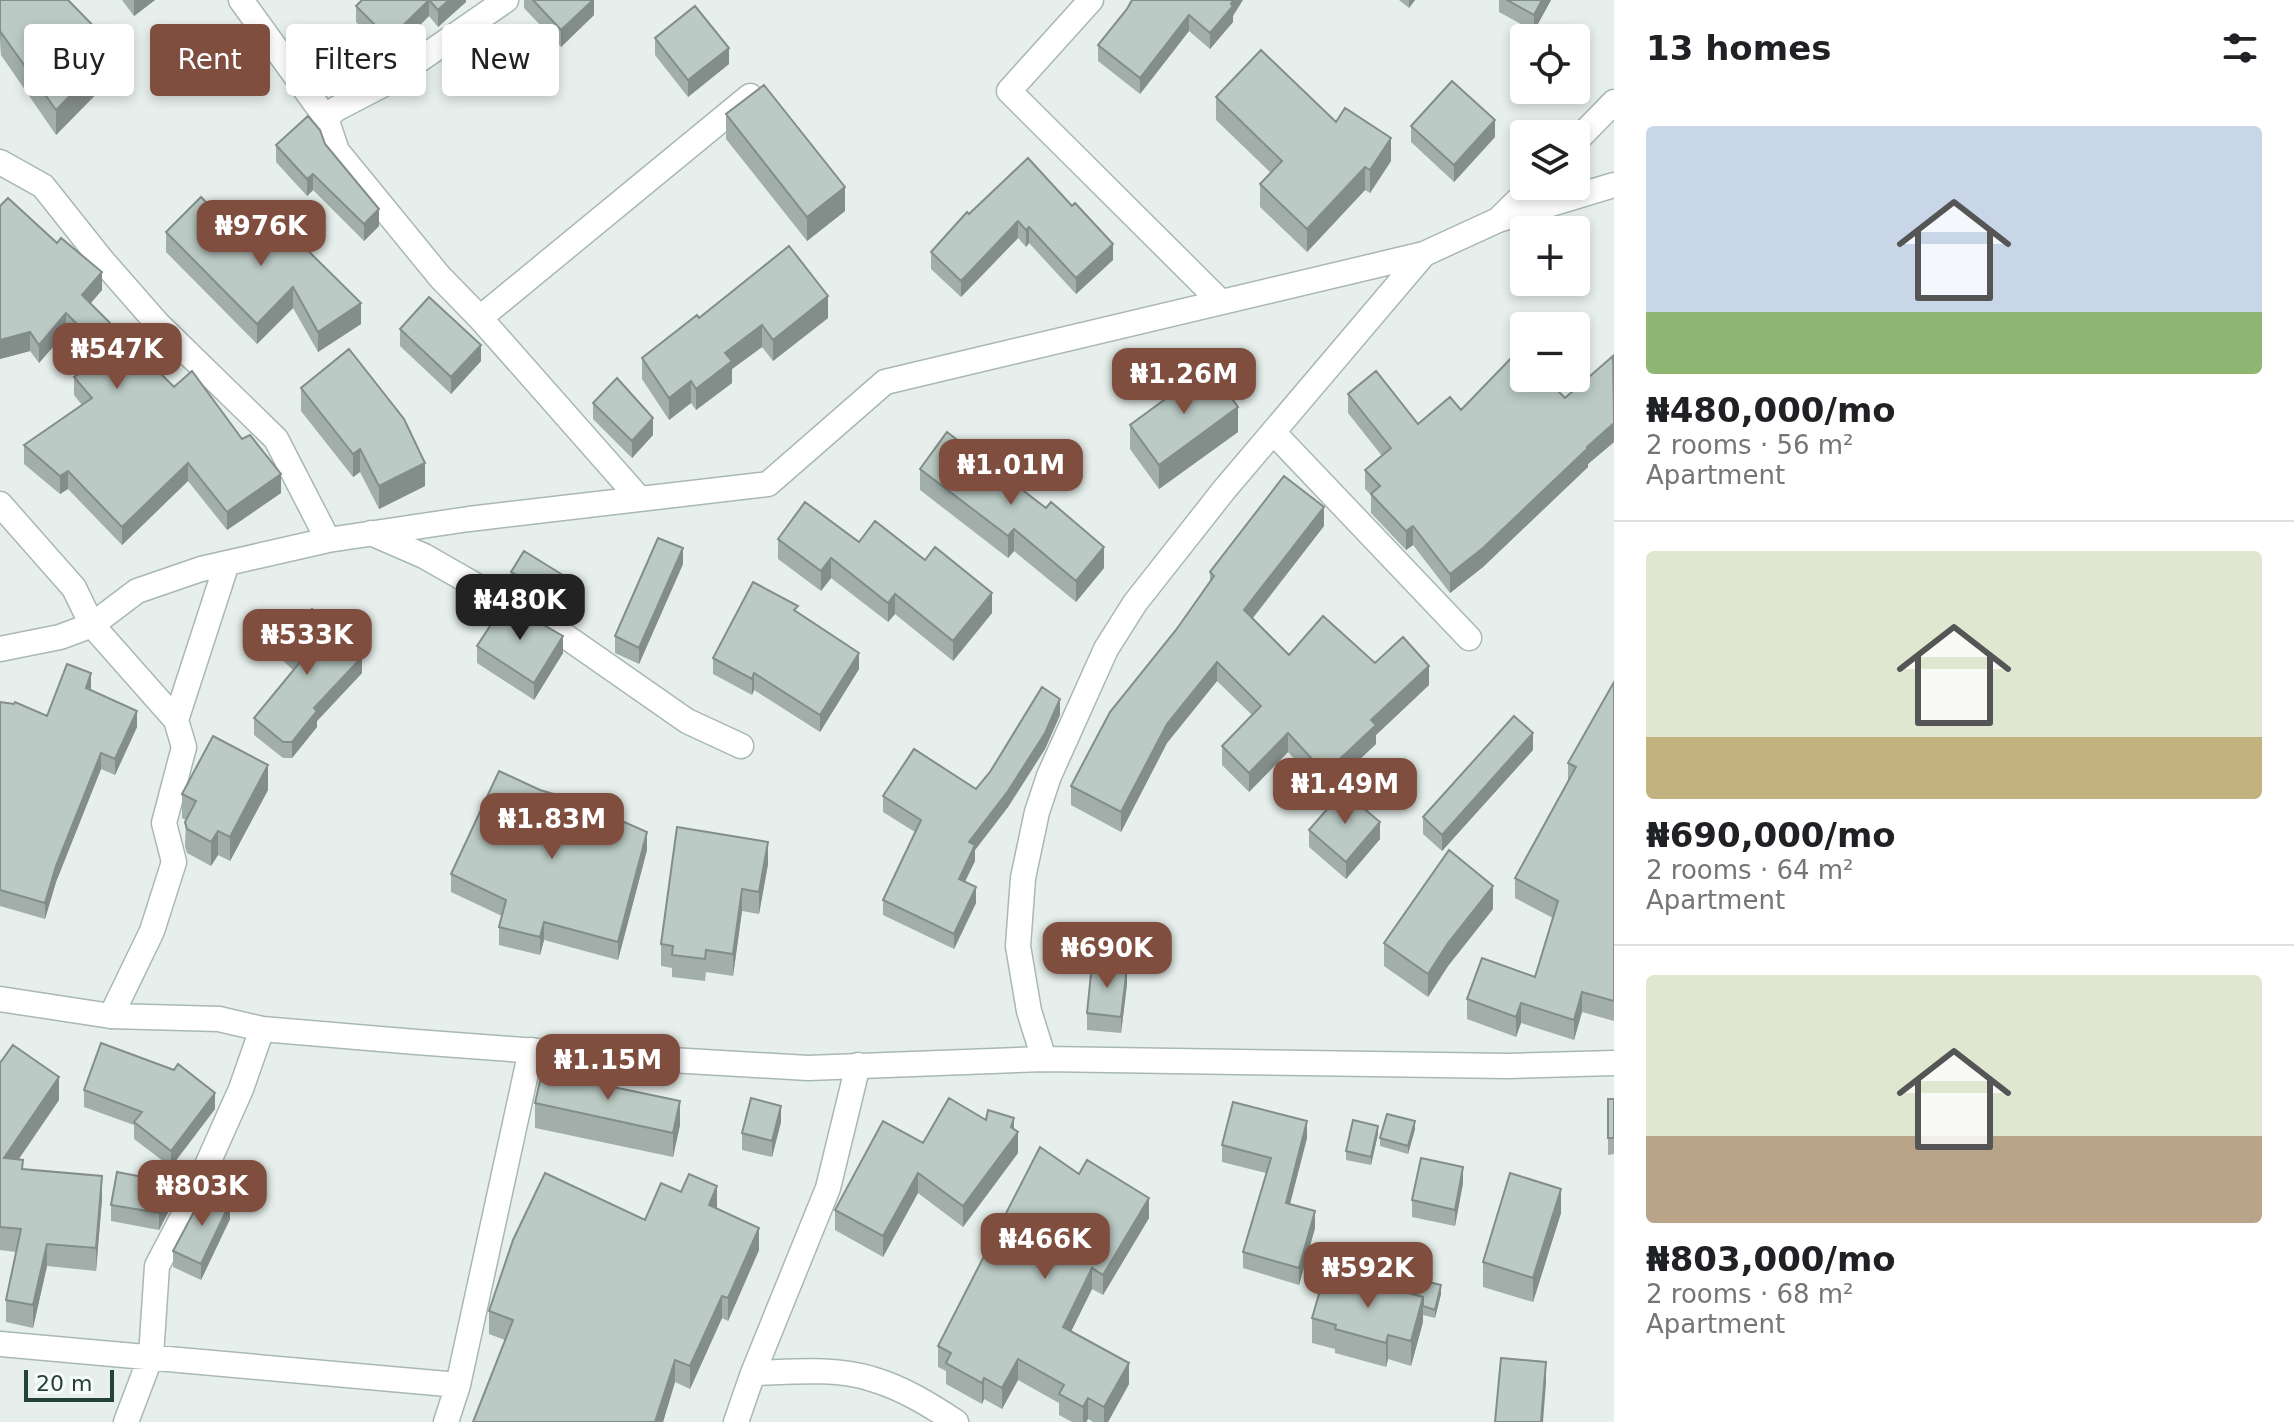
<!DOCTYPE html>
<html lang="en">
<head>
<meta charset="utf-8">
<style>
  body { margin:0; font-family:"DejaVu Sans",sans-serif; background:#f6f6f6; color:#202124; height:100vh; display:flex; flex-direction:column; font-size:30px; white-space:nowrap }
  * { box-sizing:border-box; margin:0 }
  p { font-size:26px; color:#757577 }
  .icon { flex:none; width:44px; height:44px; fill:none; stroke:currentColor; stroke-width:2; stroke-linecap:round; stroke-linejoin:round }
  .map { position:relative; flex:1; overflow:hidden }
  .panel { display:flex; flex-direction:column; background:#fff; width:680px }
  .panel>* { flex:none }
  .top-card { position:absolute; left:24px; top:24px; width:760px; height:72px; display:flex; gap:16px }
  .tools { position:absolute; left:1510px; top:24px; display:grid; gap:16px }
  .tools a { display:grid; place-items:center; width:80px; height:80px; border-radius:8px; background:#fff; box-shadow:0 4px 12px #0003; font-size:40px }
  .scale { position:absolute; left:24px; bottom:20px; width:90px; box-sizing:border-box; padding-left:8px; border:4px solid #24423a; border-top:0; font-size:22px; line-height:28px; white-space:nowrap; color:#24423a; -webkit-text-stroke:6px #f7fbf9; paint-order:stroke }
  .price { position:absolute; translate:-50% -68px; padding:0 18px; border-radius:16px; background:#7f4e3f; color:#fff; font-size:26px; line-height:52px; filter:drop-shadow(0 2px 4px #0008) }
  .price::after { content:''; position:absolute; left:50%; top:48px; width:24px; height:18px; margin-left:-12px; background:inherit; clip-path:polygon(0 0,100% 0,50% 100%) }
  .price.current { background:#222; color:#fff }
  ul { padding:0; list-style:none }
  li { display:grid; align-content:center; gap:16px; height:424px; padding:0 32px }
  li+li { border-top:2px solid #e0e0e0 }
  li span { display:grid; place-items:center; height:248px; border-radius:8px; color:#555 }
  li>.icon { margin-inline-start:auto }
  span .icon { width:144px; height:144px; fill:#fffc; stroke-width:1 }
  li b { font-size:34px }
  h2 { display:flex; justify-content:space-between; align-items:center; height:96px; padding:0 32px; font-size:34px }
  .pill { padding:0 28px; border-radius:8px; background:#fff; box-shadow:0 4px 12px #0003; font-size:28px; line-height:72px }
  .pill.current { background:#7f4e3f; color:#fff }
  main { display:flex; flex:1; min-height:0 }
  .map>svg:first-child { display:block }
</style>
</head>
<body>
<main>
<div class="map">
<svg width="1614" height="1422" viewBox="0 0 1614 1422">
  <rect width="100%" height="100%" fill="#e6efeb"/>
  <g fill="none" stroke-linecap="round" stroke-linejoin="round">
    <g stroke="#a8b8b2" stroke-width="27">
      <path id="minor" d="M241 0 326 118 337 151 440 277 480 318 638 497
        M1091 0 1009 91 1221 302
        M326 118 336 109 386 83 506 0
        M1576 141 1614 102
        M0 162 43 186 101 259 157 323 276 439 328 540
        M1500 218 1532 186
        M480 318 750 96
        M1273 432 1469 638
        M0 504 74 588 92 625 176 720 184 747 164 823 174 862 152 931 111 1016
        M371 533 424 556 568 638 687 721 741 746
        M0 649 60 637 92 625 137 591 201 569 328 540 469 519 768 484 885 382 1424 254 1498 220 1614 185
        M176 720 227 563
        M1044 1059 1029 1011 1018 946 1023 878 1037 812 1049 776 1106 649 1135 603 1224 490 1424 254
        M0 1344 458 1385
        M753 1373C791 1372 835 1367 872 1379 903 1388 930 1405 956 1422
        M126 1422 151 1356 157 1266 191 1201 241 1089 262 1029
        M446 1422 458 1385 531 1050
        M736 1422 753 1373 828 1188 858 1065"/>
    </g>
    <g stroke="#a8b8b2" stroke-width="27">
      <path id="tertiary" d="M0 999 111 1016 219 1019 262 1029 416 1042 603 1056 808 1068 1044 1059 1508 1066 1614 1063"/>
    </g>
    <use href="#minor" stroke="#fff" stroke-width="24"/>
    <use href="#tertiary" stroke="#fff" stroke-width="24"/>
  </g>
  <path fill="#a1aea9" d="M0 0 116 74 56 135 1 55Z
    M122 0H155L134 16Z
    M362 0H466V2L438 27 429 16 389 56 356 22V6Z
    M524 0H594V15L561 47 524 8Z
    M1399 0H1415L1409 8Z
    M1499 0H1551L1534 31 1499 12Z
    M1127 9 1233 16V22L1210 49 1189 31 1140 94 1098 61V45Z
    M655 38 729 64 688 97 655 55Z
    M1216 97 1391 161 1370 193 1365 190 1307 252 1260 207V184L1271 173 1216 120Z
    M726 114 845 211 807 241 726 139Z
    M1411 126 1495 137 1454 182 1411 142Z
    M325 144 379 226 364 241 313 190 307 196 276 162V145Z
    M1028 158 1113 260 1076 294 1029 243 1026 247 1018 238 961 297 931 269V252L969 214Z
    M0 206 102 290 91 303 281 493 227 530 188 481 122 545 68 489 60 494 24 464V445L82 405 74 395V377L96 362 66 332 39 363 30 351 0 359Z
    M166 232 258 254 361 324 318 352 293 308 257 344 166 252Z
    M699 318H828L773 361 762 347 732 369V383L696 410 691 403 669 420 642 379V358Z
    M400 329 481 361 451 394 400 346Z
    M1614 357V442L1588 464V467L1483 567 1450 593 1413 545 1406 550 1371 513V495L1365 489V470L1382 456 1348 413V394L1418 424 1565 398Z
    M301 388 425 486 379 509 360 472 353 477 301 411Z
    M593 403 653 435 632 458 593 419Z
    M1130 425 1238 432 1159 489 1130 449Z
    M920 469 1104 568 1076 602 1014 551 1008 558 920 490Z
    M1324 526 1253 618 1289 655 1375 663 1429 685 1376 735V744L1325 792 1288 752 1249 792 1222 765V746L1252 715 1217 681 1167 743 1121 832 1071 805V786L1176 630 1210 583V572Z
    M778 539 859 542 992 613 953 661 895 614 888 622 831 578 821 591 778 559Z
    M683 564 639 664 615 653V636Z
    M511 572 579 602 568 621 511 588Z
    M798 613 859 669 820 732 754 690 752 695 713 674V658Z
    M281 642 362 673 317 721V727L292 758H283L254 735V718L293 670 281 659Z
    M477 646 563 653 534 700 477 663Z
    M1614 682V1021L1582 1012 1574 1040 1521 1023 1516 1037 1467 1019V999L1535 977 1553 918 1515 898V878L1568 782V763Z
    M91 690 137 727 115 775 101 769 56 882 45 919 0 906V702L14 704 47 716Z
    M1060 715 1045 749 1008 807 975 850V861L965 881 976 903 954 949 883 915V900L915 832 883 812V796L976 789Z
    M1533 750 1442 851 1423 834V817Z
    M268 790 230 861 218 855 211 866 187 853 185 846 186 820 182 818V794Z
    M540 790 591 808 647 850 618 960 544 940 540 955 499 945V927L502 916 451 892V874Z
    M1309 830 1380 839 1346 879 1309 847Z
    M768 864 759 914 742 911 733 976 706 972 705 981 672 977V968L661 966V944Z
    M1493 909 1448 966 1428 997 1384 966V943Z
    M1127 984 1121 1033 1087 1030V1013Z
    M0 1063 59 1100 18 1159 23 1169 102 1199 96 1271 47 1266 33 1328 6 1322V1300L16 1252 0 1250Z
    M84 1090 215 1109 171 1167 134 1139V1125L84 1107Z
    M1608 1099H1614V1154L1608 1155Z
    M535 1103 680 1125 673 1157 535 1128Z
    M986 1120 1014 1129 1018 1153 963 1227 918 1193 883 1257 835 1230V1210L923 1143Z
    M781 1122 772 1157 742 1150V1133Z
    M1415 1129 1408 1154 1380 1146V1138Z
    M1378 1134 1371 1165 1346 1160V1151Z
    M1307 1138 1290 1204 1315 1228 1299 1285 1243 1268V1252L1266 1173 1222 1162V1145Z
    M1079 1174 1149 1218 1103 1295 1092 1289 1071 1331 1129 1384 1108 1422H1093L1088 1419 1086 1422H1072L1059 1415V1403L1018 1380 1002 1409 984 1399 982 1404 946 1384V1371L938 1367V1346Z
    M1463 1183 1455 1226 1412 1217V1200Z
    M175 1199 159 1230 111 1221V1205Z
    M717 1208 759 1250 728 1321 722 1318 690 1389 675 1382 663 1422H473L505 1340 489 1334V1311L645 1220Z
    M1561 1213 1533 1302 1483 1287V1262Z
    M230 1219 201 1280 173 1267V1251Z
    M1360 1286 1412 1294H1441L1435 1318 1423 1315V1322L1411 1366 1388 1359 1386 1367 1335 1353V1349L1312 1343V1318Z"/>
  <path fill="#838d89" d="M134 0H155L134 16Z
    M429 0V16L389 56V39Z
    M449 0H466V2L438 27V10Z
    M593 0H594V15L561 47V30Z
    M1233 0H1243L1233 16V22L1210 49V33Z
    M1409 0H1415L1409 8Z
    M1542 0H1551L1534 31V15Z
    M1189 15V31L1140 94V78Z
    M0 31H1L0 55Z
    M729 48V64L688 97V80Z
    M116 49V74L56 135V110Z
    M1495 120V137L1454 182V165Z
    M1391 138V161L1370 193V170Z
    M1365 167V190L1307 252V229Z
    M313 174V190L307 196V179Z
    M845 187V211L807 241V217Z
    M379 209V226L364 241V224Z
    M1018 221V238L961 297V281Z
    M1029 227V243L1026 247V230Z
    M1113 244V260L1076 294V278Z
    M102 272V290L82 313V295Z
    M293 287V308L257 344V324Z
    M828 296V318L773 361V340Z
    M361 303V324L318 352V332Z
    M66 313V332L39 363V345Z
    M762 325V347L732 369V383L696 410V389L725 353Z
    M30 332V351L0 359V340Z
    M481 345V361L451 394V377Z
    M691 381V403L669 420V398Z
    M1238 407V432L1159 489V465Z
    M653 418V435L632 458V441Z
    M1614 423V442L1588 464V467L1483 567 1450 593V574L1587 447Z
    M360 449V472L353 477V454Z
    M188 463V481L122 545V527Z
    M425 463V486L379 509V486Z
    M68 471V489L60 494V476Z
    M281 474V493L227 530V512Z
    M1324 507V526L1244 629V610Z
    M1413 526V545L1406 550V531Z
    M1014 529V551L1008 558V536Z
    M1104 547V568L1076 602V581Z
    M683 548V564L639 664V648Z
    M831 558V578L821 591V571Z
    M579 585V602L568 621V604Z
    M992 593V613L953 661V641Z
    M895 594V614L888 622V603Z
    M563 636V653L534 700V683Z
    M859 653V669L820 732V715Z
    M362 657V673L317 721V727L292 758V742L314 708Z
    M1217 662V681L1167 743 1121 832V812L1167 724Z
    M1429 666V685L1376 735V744L1325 792V773L1371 720Z
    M91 673V689L86 688Z
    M754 673V690L752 695V679Z
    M1060 699V715L1045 749 1008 807 975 850V861L959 894V879L969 842Z
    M137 711V727L115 775V759Z
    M1288 733V752L1249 792V773Z
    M1533 733V750L1442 851V835Z
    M101 753V769L56 882 45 919V903L56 866Z
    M268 765V790L230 861V837Z
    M1380 822V839L1346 879V862Z
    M218 831V855L211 866V842Z
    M647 832V850L618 960V942Z
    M768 842V864L759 914V892Z
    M1493 886V909L1448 966 1428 997V974L1448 943Z
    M976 887V903L954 949V934Z
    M742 889V911L733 976V954Z
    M544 922V940L540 955V937Z
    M1127 967V984L1121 1033V1017Z
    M1582 992V1012L1574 1040V1020Z
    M1521 1003V1023L1516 1037V1017Z
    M59 1077V1100L4 1181V1158Z
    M215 1093V1109L171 1167V1151Z
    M680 1101V1125L673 1157V1133Z
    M781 1106V1122L772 1157V1141Z
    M1014 1118V1138L1018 1132V1153L963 1227V1206L1011 1127Z
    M1307 1121V1138L1286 1219V1203Z
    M1415 1121V1129L1408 1154V1146Z
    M1378 1126V1134L1371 1165V1157Z
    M1463 1167V1183L1455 1226V1210Z
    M918 1173V1193L883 1257V1236Z
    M102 1176V1199L96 1271V1248Z
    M175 1183V1199L159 1230V1213Z
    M717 1186V1209L709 1205Z
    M1561 1189V1213L1533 1302V1278Z
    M1149 1198V1218L1103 1295V1275Z
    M230 1203V1219L201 1280V1264Z
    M1315 1211V1228L1299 1285V1268Z
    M759 1228V1250L728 1321V1298Z
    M47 1244V1266L33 1328V1305Z
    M1092 1268V1289L1063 1348V1327Z
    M1441 1285V1294L1435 1318V1310Z
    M722 1296V1318L690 1389V1366Z
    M1423 1297V1322L1411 1366V1341Z
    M1388 1335V1359L1386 1367V1343Z
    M1018 1359V1380L1002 1409V1388Z
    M675 1360V1382L663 1422H655Z
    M1546 1362V1383L1543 1422H1541Z
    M1129 1363V1384L1108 1422H1104V1407Z
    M984 1378V1399L982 1404V1383Z
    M1088 1398V1419L1086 1422H1083V1407Z"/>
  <path fill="#bbcac4" stroke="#838d89" stroke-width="2" d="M0 0H68L116 49 56 110 0 31Z
    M362 0H429L389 39 356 6Z
    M429 0H449L438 10Z
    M533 0H593L561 30Z
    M1132 0H1233L1231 4 1233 6 1210 33 1189 15 1140 78 1098 45 1127 9Z
    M1507 0H1542L1534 15Z
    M695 6 729 48 688 80 655 38Z
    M1261 50 1336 122 1345 108 1391 138 1370 170 1365 167 1307 229 1260 184 1282 161 1216 97Z
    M1452 81 1495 120 1454 165 1411 126Z
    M764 85 845 187 807 217 726 114Z
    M308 116 320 130 325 144 379 209 364 224 313 174 307 179 276 145Z
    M1028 158 1072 206 1075 203 1113 244 1076 278 1029 227 1026 230 1018 221 961 281 931 252 967 212 969 214Z
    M201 197 258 254 284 227 361 303 318 332 293 287 257 324 166 232Z
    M8 198 57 243 61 238 102 272 82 295 174 387 192 371 242 439 250 435 281 474 227 512 188 463 122 527 68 471 60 476 24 445 92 398 74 377 108 355 66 313 39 345 30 332 0 340V206Z
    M789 246 828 296 773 340 762 325 725 353 732 361 696 389 691 381 669 398 642 358 697 315 699 318Z
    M429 297 481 345 451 377 400 329Z
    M349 349 404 419 425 463 379 486 360 449 353 454 301 388Z
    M1518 351 1524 357V378H1545L1565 398 1613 356 1614 423 1587 447 1588 448 1483 548 1450 574 1413 526 1406 531 1371 494 1380 486 1365 470 1391 448 1348 394 1376 371 1418 424 1450 397 1461 410Z
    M1209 367 1238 407 1159 465 1130 425Z
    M617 378 653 418 632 441 593 403Z
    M947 432 1046 508 1051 502 1104 547 1076 581 1014 529 1008 536 920 469Z
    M1284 476 1324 507 1244 610 1289 655 1323 616 1375 663 1403 637 1429 666 1371 720 1376 725 1325 773 1288 733 1249 773 1222 746 1261 706 1217 662 1167 724 1121 812 1071 786 1110 712 1176 630 1214 576 1210 572Z
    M805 502 859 542 875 521 925 560 935 547 992 593 953 641 895 594 888 603 831 558 821 571 778 539Z
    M658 538 683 548 639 648 615 636Z
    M524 551 579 585 568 604 511 572Z
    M753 582 798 606 794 610 859 653 820 715 754 673 752 679 713 658Z
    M505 603 563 636 534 683 477 646Z
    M312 609 362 657 314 708 317 711 292 742H283L254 718 301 661 281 642Z
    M67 664 91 673 86 688 137 711 115 759 101 753 56 866 45 903 0 890V702L14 704 15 702 47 716Z
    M1614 682V1001L1582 992 1574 1020 1521 1003 1516 1017 1467 999 1482 958 1535 977 1558 901 1515 878 1576 767 1568 763Z
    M1042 687 1060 699 1045 733 1008 791 969 842 975 845 959 879 976 887 954 934 883 900 921 820 883 796 914 749 976 789 990 772Z
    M1514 716 1533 733 1442 835 1423 817Z
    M213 736 268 765 230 837 218 831 211 842 187 829 185 822 196 801 182 794Z
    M499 771 540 790 591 805 590 807 647 832 618 942 544 922 540 937 499 927 506 900 451 874Z
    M1343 791 1380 822 1346 862 1309 830Z
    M677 827 768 842 759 892 742 889 733 954 706 950 705 959 672 955 673 946 661 944Z
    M1449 850 1493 886 1448 943 1428 974 1384 943Z
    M1092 964 1127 967 1121 1017 1087 1013Z
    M101 1043 174 1070 178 1064 215 1093 171 1151 134 1122 142 1112 84 1090Z
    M13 1045 59 1077 4 1158 23 1160 22 1169 102 1176 96 1248 47 1244 33 1305 6 1300 21 1229 0 1227V1063Z
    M542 1072 680 1101 673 1133 535 1103Z
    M751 1098 781 1106 772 1141 742 1133Z
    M949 1098 986 1120 988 1110 1014 1118 1011 1127 1018 1132 963 1206 918 1173 883 1236 835 1210 883 1121 923 1143Z
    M1608 1099H1614V1138H1608Z
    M1233 1102 1307 1121 1286 1203 1315 1211 1299 1268 1243 1252 1271 1158 1222 1145Z
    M1387 1114 1415 1121 1408 1146 1380 1138Z
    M1353 1120 1378 1126 1371 1157 1346 1151Z
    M1040 1147 1079 1174 1087 1160 1149 1198 1103 1275 1092 1268 1063 1327 1129 1363 1104 1407 1088 1398 1083 1407 1059 1394 1064 1385 1018 1359 1002 1388 984 1378 982 1383 946 1363 951 1353 938 1346Z
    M1421 1158 1463 1167 1455 1210 1412 1200Z
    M117 1172 175 1183 159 1213 111 1205Z
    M545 1173 645 1220 661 1183 681 1192 689 1174 717 1186 709 1205 759 1228 728 1298 722 1296 690 1366 675 1360 655 1422H473L513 1320 489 1311 513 1240Z
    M1510 1173 1561 1189 1533 1278 1483 1262Z
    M205 1191 230 1203 201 1264 173 1251Z
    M1324 1277 1360 1286 1362 1280 1423 1297 1411 1341 1388 1335 1386 1343 1335 1329 1336 1325 1312 1318Z
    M1416 1279 1441 1285 1435 1310 1423 1306V1297L1412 1294Z
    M1501 1358 1546 1362 1541 1422H1495Z"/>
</svg>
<div class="tools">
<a><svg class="icon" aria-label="locate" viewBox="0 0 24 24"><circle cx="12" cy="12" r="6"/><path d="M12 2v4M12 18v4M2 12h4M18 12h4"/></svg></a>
<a><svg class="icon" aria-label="layers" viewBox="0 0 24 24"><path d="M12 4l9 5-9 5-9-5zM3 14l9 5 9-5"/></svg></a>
<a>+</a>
<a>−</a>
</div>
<div class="scale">20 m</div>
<b class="price" style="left:261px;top:268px">₦976K</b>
<b class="price" style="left:117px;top:391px">₦547K</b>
<b class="price" style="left:1184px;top:416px">₦1.26M</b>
<b class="price" style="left:1011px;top:507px">₦1.01M</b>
<b class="price current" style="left:520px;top:642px">₦480K</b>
<b class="price" style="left:307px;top:677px">₦533K</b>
<b class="price" style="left:1345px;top:826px">₦1.49M</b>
<b class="price" style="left:552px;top:861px">₦1.83M</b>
<b class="price" style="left:1107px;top:990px">₦690K</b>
<b class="price" style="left:608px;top:1102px">₦1.15M</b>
<b class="price" style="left:202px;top:1228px">₦803K</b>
<b class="price" style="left:1045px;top:1281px">₦466K</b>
<b class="price" style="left:1368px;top:1310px">₦592K</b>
<div class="top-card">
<a class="pill">Buy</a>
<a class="pill current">Rent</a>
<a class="pill">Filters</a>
<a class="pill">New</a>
</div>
</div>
<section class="panel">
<h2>13 homes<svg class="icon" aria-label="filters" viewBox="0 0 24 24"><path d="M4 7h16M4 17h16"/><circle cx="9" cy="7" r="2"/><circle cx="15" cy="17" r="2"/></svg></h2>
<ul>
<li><span style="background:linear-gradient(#c9d6e8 75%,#8fb573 0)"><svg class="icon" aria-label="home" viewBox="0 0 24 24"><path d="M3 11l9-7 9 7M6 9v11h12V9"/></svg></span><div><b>₦480,000/mo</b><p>2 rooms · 56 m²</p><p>Apartment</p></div></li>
<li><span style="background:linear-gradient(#dfe7d0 75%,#c2b280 0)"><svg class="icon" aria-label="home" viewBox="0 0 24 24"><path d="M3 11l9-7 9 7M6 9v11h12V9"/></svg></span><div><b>₦690,000/mo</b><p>2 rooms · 64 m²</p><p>Apartment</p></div></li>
<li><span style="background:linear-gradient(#dfe7d0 65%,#b9a48a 0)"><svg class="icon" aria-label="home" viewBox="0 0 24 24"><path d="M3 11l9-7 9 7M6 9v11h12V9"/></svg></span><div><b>₦803,000/mo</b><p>2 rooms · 68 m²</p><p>Apartment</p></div></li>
</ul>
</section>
</main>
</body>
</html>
